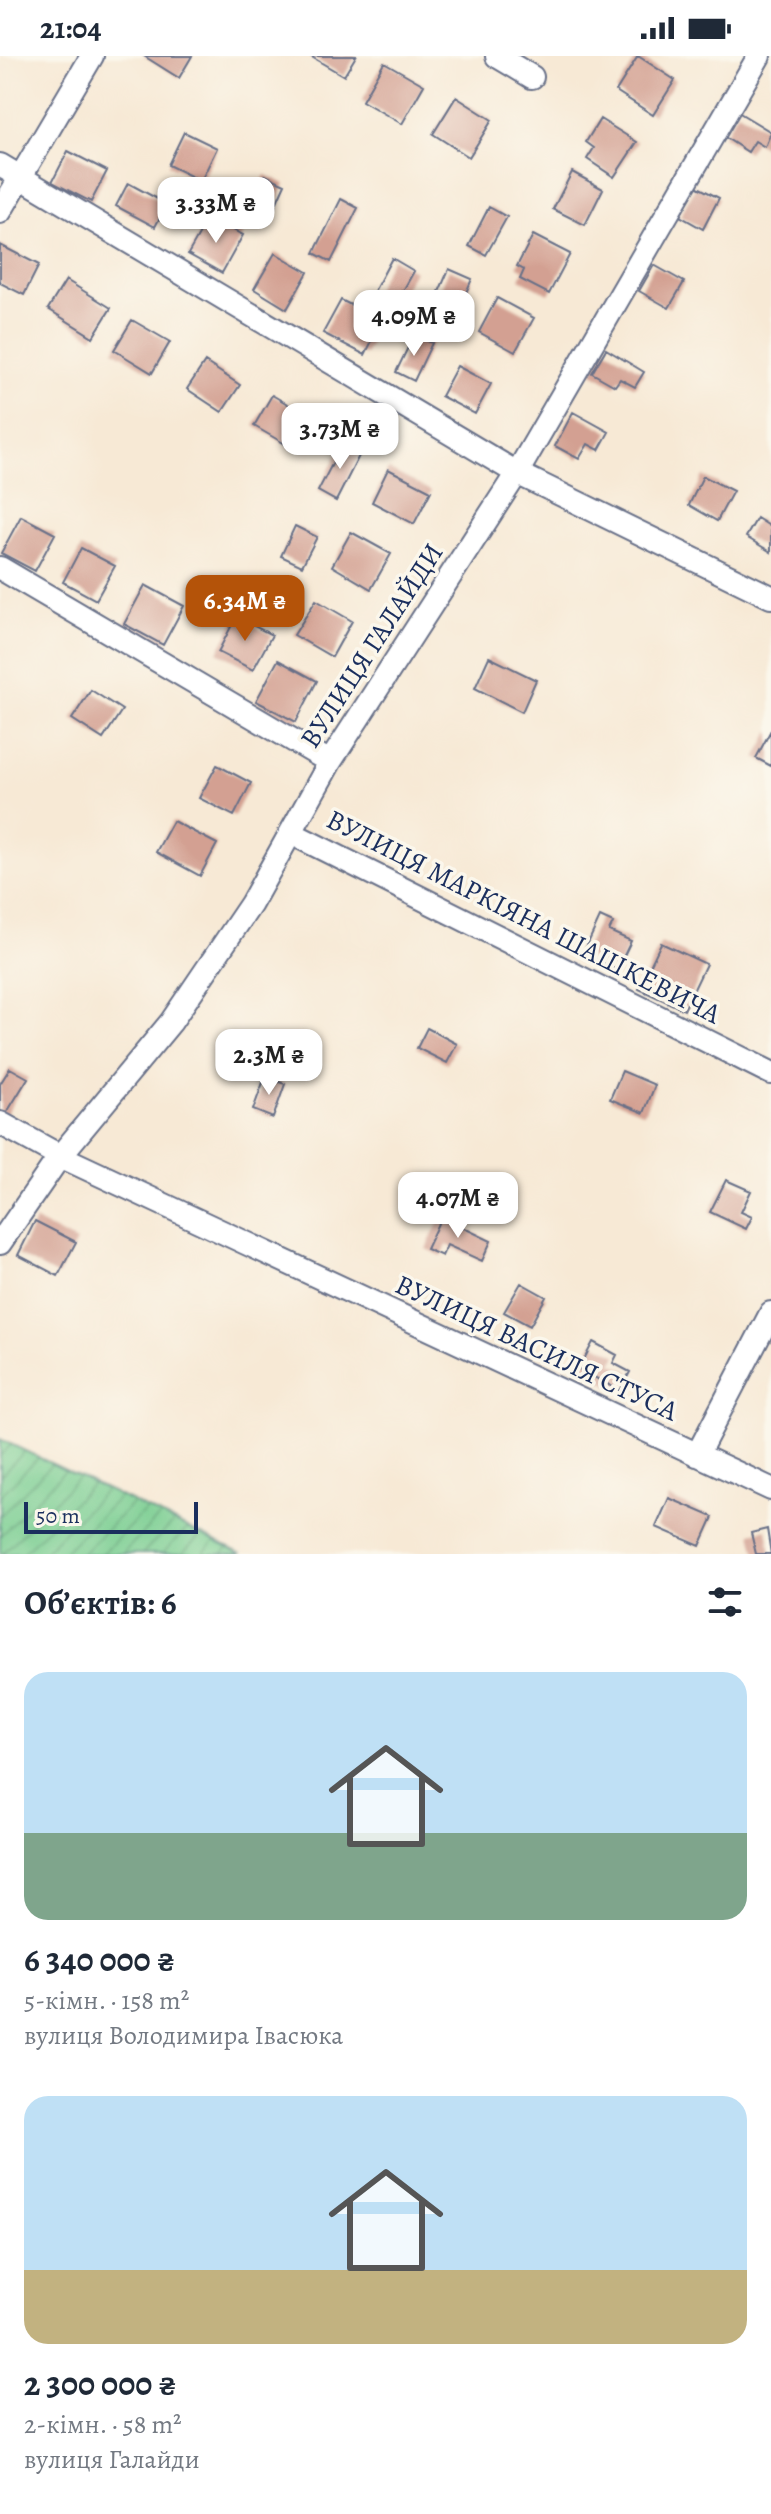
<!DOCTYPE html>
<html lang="uk">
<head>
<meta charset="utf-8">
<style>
  body { margin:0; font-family:Alegreya,serif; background:#f6f6f7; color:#1f2937; height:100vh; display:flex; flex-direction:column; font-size:30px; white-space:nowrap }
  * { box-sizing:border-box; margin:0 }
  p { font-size:26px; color:#747a83 }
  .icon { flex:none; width:44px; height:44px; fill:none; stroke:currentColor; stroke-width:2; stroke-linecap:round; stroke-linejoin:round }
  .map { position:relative; height:1498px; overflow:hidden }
  .details { display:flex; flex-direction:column; background:#fff; flex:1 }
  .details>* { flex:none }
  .scale { position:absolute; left:24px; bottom:20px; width:174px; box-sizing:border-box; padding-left:8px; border:4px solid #1b2f5e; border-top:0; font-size:22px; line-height:28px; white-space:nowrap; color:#1b2f5e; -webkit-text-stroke:6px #fbf7ec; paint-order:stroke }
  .price { position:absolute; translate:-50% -68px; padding:0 18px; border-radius:16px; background:#fff; color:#222; font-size:26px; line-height:52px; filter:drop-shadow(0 2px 4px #0008) }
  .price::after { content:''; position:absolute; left:50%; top:48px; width:24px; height:18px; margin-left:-12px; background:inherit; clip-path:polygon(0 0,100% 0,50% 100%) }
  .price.active { background:#b45309; color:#fff }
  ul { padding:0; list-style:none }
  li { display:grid; align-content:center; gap:16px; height:424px; padding:0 24px }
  li span { display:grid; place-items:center; height:248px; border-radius:24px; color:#555 }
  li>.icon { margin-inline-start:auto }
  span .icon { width:144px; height:144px; fill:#fffc; stroke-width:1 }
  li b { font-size:34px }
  h2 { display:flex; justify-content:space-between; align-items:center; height:96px; padding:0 24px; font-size:34px }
  .status { display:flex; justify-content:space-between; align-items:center; height:56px; padding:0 40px; background:#fff; direction:ltr }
  .status svg { height:22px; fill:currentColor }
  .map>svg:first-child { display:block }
</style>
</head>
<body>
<div class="status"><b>21:04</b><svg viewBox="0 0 49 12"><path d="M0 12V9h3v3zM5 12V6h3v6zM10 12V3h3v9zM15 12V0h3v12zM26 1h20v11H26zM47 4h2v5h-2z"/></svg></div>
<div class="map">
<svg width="771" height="1498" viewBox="0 0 771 1498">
  <defs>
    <pattern id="garden-furrows" width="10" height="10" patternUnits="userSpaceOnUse" patternTransform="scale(2)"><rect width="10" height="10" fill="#7ace92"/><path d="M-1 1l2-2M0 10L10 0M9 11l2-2" fill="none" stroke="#63a87a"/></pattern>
  </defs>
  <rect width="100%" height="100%" fill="#fbf7ec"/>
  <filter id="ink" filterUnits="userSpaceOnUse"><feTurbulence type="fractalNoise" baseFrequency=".0125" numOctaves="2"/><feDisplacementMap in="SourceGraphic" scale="16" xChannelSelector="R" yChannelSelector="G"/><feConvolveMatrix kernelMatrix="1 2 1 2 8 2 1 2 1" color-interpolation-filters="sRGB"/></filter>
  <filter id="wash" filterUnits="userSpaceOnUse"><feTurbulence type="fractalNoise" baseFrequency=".006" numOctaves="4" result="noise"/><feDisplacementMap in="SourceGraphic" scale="32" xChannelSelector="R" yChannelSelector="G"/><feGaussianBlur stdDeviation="1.8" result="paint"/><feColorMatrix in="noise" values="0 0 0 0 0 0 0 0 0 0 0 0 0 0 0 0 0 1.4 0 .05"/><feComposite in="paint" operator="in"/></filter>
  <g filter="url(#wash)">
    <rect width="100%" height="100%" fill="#f7e9d5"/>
    <path fill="url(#garden-furrows)" stroke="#4a7e78" stroke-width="2" d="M0 1383 242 1498H0Z"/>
    <g id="blocks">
      <path fill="#d3a092" d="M144 0H192L179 22Z
        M310 0H356L344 20Z
        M638 0 675 24 653 59 616 35Z
        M384 6 424 29 402 68 362 45Z
        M456 41 492 64 469 101 433 78Z
        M738 56 771 76 765 91 755 85 748 96 723 80Z
        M600 63 637 86 614 121 587 103 594 92 586 86Z
        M184 76 217 92 201 125 168 109Z
        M68 95 107 115 91 146 52 126Z
        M572 116 603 133 585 169 553 153Z
        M265 119 285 128 268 166 248 157Z
        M128 127 167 148 155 171 116 150Z
        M696 130 719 142 703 173 680 160Z
        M341 143 358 152 331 206 314 197Z
        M489 151 507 161 486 199 469 190Z
        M209 161 243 179 222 217 188 198Z
        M533 179 570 198 549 238 520 223 524 214 517 210Z
        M0 189 39 209 24 239 0 227Z
        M275 197 308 216 287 253 254 233Z
        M392 202 414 215 393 253 371 241Z
        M654 209 684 226 669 252 639 235Z
        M449 213 472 223 458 255 435 245Z
        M66 224 111 252 93 281 48 253Z
        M497 242 534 262 515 296 479 276Z
        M341 244 382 265 365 299 323 277Z
        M132 264 170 286 152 317 114 294Z
        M414 279 432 287 414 325 396 316Z
        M606 293 644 316 635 331 620 323 615 330 592 317Z
        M205 306 240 329 222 356 187 333Z
        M457 310 491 328 475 358 441 340Z
        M272 339 310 361 292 392 254 370Z
        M573 356 609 376 599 394 588 388 579 403 555 390Z
        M344 385 362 394 336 445 318 435Z
        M388 413 431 435 414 468 372 446Z
        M703 420 733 435 717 465 689 449Z
        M21 460 55 478 35 515 1 497Z
        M757 462 771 471V496L746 481Z
        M295 470 317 481 302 510 281 500Z
        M351 476 391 498 371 533 332 510Z
        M81 492 115 510 96 544 63 526Z
        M145 529 184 550 163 589 124 568Z
        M316 544 352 565 332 601 294 579Z
        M236 561 272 579 253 614 218 596Z
        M489 601 536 624 522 656 475 632Z
        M278 604 317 625 296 666 256 645Z
        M91 634 122 654 103 683 72 663Z
        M771 674V710L756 702Z
        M217 709 251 727 234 760 199 742Z
        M173 765 217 788 200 820 156 796Z
        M600 861 613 867 609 875 631 885 617 914 583 898Z
        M661 887 706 908 684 954 639 933Z
        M427 972 457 988 447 1007 417 992Z
        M10 1012 28 1022 6 1058 0 1055V1028Z
        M622 1015 655 1029 644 1057 610 1043Z
        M265 1021 285 1028 273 1062 253 1054Z
        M726 1124 751 1135 741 1156 752 1161 746 1173 710 1156Z
        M441 1161 491 1185 482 1205 447 1189 442 1200 426 1193Z
        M35 1165 76 1186 58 1220 18 1199Z
        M521 1227 546 1241 530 1270 504 1256Z
        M593 1286 617 1299 613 1307 630 1316 620 1335 579 1313Z
        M669 1442 713 1461 700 1490 656 1471Z
        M767 1473 771 1498H756L751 1477Z"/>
    </g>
  </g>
  <g filter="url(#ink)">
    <use href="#blocks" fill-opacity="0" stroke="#687088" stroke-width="2"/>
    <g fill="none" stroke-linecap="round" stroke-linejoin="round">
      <g stroke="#687088" stroke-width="26">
        <path id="minor" d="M497 0 532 21
          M0 109 517 417 771 541
          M0 156 92 0
          M0 512 330 706
          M293 778 771 1017
          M0 1067 60 1100 771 1433
          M0 1187 60 1100 171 966 251 848 330 706 517 417 759 0
          M697 1399 771 1257"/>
      </g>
      <use href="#minor" stroke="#fff" stroke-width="22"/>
    </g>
  </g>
  <g text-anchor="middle" stroke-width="7" stroke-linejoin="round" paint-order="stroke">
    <g font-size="28" fill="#1b2f5e" stroke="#fbf7ec">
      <text transform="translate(371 589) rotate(-57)" y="10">ВУЛИЦЯ ГАЛАЙДИ</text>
      <text transform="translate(524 860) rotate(27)" y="10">ВУЛИЦЯ МАРКІЯНА ШАШКЕВИЧА</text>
      <text transform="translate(537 1291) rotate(25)" y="10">ВУЛИЦЯ ВАСИЛЯ СТУСА</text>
    </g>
  </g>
</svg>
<div class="scale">50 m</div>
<b class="price" style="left:216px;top:189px">3.33M ₴</b>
<b class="price" style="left:414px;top:302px">4.09M ₴</b>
<b class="price" style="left:340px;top:415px">3.73M ₴</b>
<b class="price active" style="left:245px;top:587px">6.34M ₴</b>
<b class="price" style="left:269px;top:1041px">2.3M ₴</b>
<b class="price" style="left:458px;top:1184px">4.07M ₴</b>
</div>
<section class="details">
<h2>Об’єктів: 6<svg class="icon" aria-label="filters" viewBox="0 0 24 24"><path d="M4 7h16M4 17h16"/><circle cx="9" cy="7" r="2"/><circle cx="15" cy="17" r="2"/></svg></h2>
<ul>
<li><span style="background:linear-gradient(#bfe0f5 65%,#7fa58c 0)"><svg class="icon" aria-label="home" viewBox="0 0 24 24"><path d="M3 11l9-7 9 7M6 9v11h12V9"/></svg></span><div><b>6 340 000 ₴</b><p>5-кімн. · 158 m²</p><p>вулиця Володимира Івасюка</p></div></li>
<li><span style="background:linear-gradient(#bfe0f5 70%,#c2b280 0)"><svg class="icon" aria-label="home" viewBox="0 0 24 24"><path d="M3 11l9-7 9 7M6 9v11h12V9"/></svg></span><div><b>2 300 000 ₴</b><p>2-кімн. · 58 m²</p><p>вулиця Галайди</p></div></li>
</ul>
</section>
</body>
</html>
